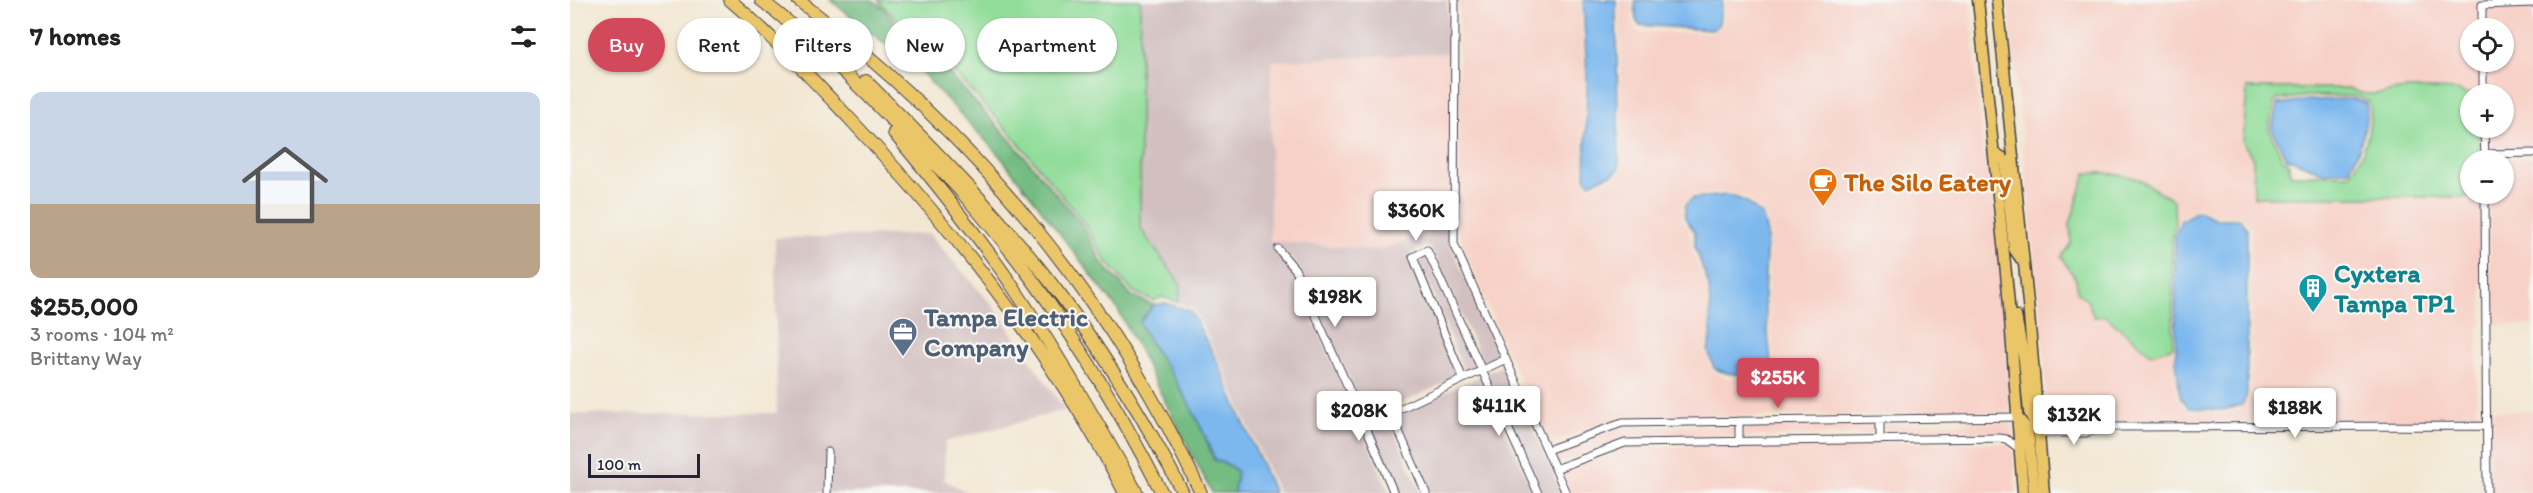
<!DOCTYPE html>
<html lang="en">
<head>
<meta charset="utf-8">
<style>
  body { margin:0; font-family:Itim,sans-serif; background:#f6f6f6; color:#222; height:100vh; display:flex; flex-direction:column; font-size:22px; white-space:nowrap }
  * { box-sizing:border-box; margin:0 }
  p { font-size:20px; color:#767676 }
  .icon { flex:none; width:33px; height:33px; fill:none; stroke:currentColor; stroke-width:2; stroke-linecap:round; stroke-linejoin:round }
  .map { position:relative; flex:1; overflow:hidden }
  .sheet { display:flex; flex-direction:column; background:#fff; width:570px }
  .sheet>* { flex:none }
  .top-card { position:absolute; left:18px; top:18px; width:570px; height:54px; display:flex; gap:12px }
  .buttons { position:absolute; left:1890px; top:18px; display:grid; gap:12px }
  .buttons a { display:grid; place-items:center; width:54px; height:54px; border-radius:50%; background:#fff; box-shadow:0 2px 4px #0004; font-size:30px }
  .scale { position:absolute; left:18px; bottom:15px; width:112px; box-sizing:border-box; padding-left:6px; border:3px solid #22223b; border-top:0; font-size:16px; line-height:21px; white-space:nowrap; color:#22223b; -webkit-text-stroke:4px #f6f6f2; paint-order:stroke }
  .price { position:absolute; translate:-50% -51px; padding:0 14px; border-radius:6px; background:#fff; color:#222; font-size:20px; line-height:39px; filter:drop-shadow(0 2px 3px #0008) }
  .price::after { content:''; position:absolute; left:50%; top:36px; width:18px; height:14px; margin-left:-9px; background:inherit; clip-path:polygon(0 0,100% 0,50% 100%) }
  .price.current { background:#d1495b; color:#fff }
  ul { padding:0; list-style:none }
  li { display:grid; align-content:center; gap:12px; height:318px; padding:0 30px }
  li+li { border-top:2px solid #e0e0e0 }
  li span { display:grid; place-items:center; height:186px; border-radius:12px; color:#555 }
  li>.icon { margin-inline-start:auto }
  span .icon { width:108px; height:108px; fill:#fffc; stroke-width:1 }
  li b { font-size:26px }
  h2 { display:flex; justify-content:space-between; align-items:center; height:72px; padding:0 30px; font-size:26px }
  .tag { padding:0 21px; border-radius:27px; background:#fff; box-shadow:0 2px 4px #0004; font-size:21px; line-height:54px }
  .tag.current { background:#d1495b; color:#fff }
  main { display:flex; flex:1; min-height:0 }
  .map>svg:first-child { display:block }
</style>
</head>
<body>
<main>
<section class="sheet">
<h2>7 homes<svg class="icon" aria-label="filters" viewBox="0 0 24 24"><path d="M4 7h16M4 17h16"/><circle cx="9" cy="7" r="2"/><circle cx="15" cy="17" r="2"/></svg></h2>
<ul>
<li><span style="background:linear-gradient(#c9d6e8 60%,#b9a48a 0)"><svg class="icon" aria-label="home" viewBox="0 0 24 24"><path d="M3 11l9-7 9 7M6 9v11h12V9"/></svg></span><div><b>$255,000</b><p>3 rooms · 104 m²</p><p>Brittany Way</p></div></li>
</ul>
</section>
<div class="map">
<svg width="1963" height="493" viewBox="0 0 1963 493">
  <rect width="100%" height="100%" fill="#f6f6f2"/>
  <filter id="ink" filterUnits="userSpaceOnUse"><feTurbulence type="fractalNoise" baseFrequency=".0167" numOctaves="2"/><feDisplacementMap in="SourceGraphic" scale="12" xChannelSelector="R" yChannelSelector="G"/><feConvolveMatrix kernelMatrix="1 2 1 2 8 2 1 2 1" color-interpolation-filters="sRGB"/></filter>
  <filter id="wash" filterUnits="userSpaceOnUse"><feTurbulence type="fractalNoise" baseFrequency=".008" numOctaves="4" result="noise"/><feDisplacementMap in="SourceGraphic" scale="24" xChannelSelector="R" yChannelSelector="G"/><feGaussianBlur stdDeviation="1.35" result="paint"/><feColorMatrix in="noise" values="0 0 0 0 0 0 0 0 0 0 0 0 0 0 0 0 0 1.4 0 .05"/><feComposite in="paint" operator="in"/></filter>
  <g filter="url(#wash)">
    <rect width="100%" height="100%" fill="#f2e6d0"/>
    <path fill="#f7d1c7" fill-rule="evenodd" d="M877 0H881L880 224 810 250 700 241 701 61 876 53Z
      M889 0 1010 1 1014 79 1012 179 1019 187 1046 177 1052 167 1050 0H1062L1063 27 1068 32 1142 33 1153 25 1156 0H1400L1412 149 1423 190 1428 234 1440 413 1052 418 979 444 932 341 888 232ZM1160 191 1179 199 1196 215 1200 234 1198 298 1204 361 1194 374 1175 378H1155L1142 371 1135 352 1138 335 1136 287 1121 247 1119 229 1112 219V205L1121 195Z
      M1438 0H1938L1908 1V28H1900V62H1909L1910 94H1894L1886 90H1828L1818 94H1788L1778 88H1677L1673 141 1683 159 1684 196 1894 197 1911 194 1912 325 1908 326 1906 411H1913V422L1536 423 1518 417 1492 416 1477 409 1473 340ZM1516 173H1536L1568 178 1604 201 1605 226 1610 217 1628 207 1647 215 1671 216 1681 227V395L1672 409 1652 414 1618 411 1607 397 1603 347 1581 354 1535 316H1524L1517 300 1508 293 1506 279 1492 257 1501 243 1500 224Z
      M1963 7V149H1918V128H1934V94H1917V62H1934V28H1916V9Z
      M1919 158H1963V325H1920L1919 194H1934V160H1919Z
      M1920 411H1963V493H1920Z
      M1441 422 1442 438 1429 433 1314 434V424Z
      M1306 424 1307 434 1173 437V426Z
      M1165 426V437L1055 438 987 464 982 452 1052 427Z
      M1311 442 1435 444 1443 449 1446 493H1000L991 472 1056 447Z"/>
    <path fill="#d2bfc0" d="M570 0H877V53L701 61 700 241 810 250 880 224 881 246 931 357 914 365 861 248 856 246 842 253 840 259 887 377 797 419 729 267 708 244 703 249 722 272 820 493H708L647 355 624 309 608 302 611 285 570 228Z
      M359 234 423 306 495 410 375 442 374 480 399 493H0V414L207 413 205 238Z
      M856 255 907 368 895 374 849 259Z
      M934 365 982 471 991 493H972L917 373Z
      M910 376 964 493H860L826 415Z
      M819 419 851 493H828L800 427Z"/>
    <path fill="#91dd9a" stroke="#5a806a" stroke-width="1.5" fill-rule="evenodd" d="M308 0H570V228L611 285 608 302 592 297 584 301 563 292 535 260 515 224 447 141 370 57 337 31Z
      M1677 88H1779C1795 98 1811 93 1829 90 1847 87 1868 90 1887 90L1894 94H1908H1900V128H1909V160H1900V194H1904L1894 197H1684L1683 159 1673 142ZM1738 96H1787L1800 102C1802 125 1795 159 1779 175H1721L1718 162 1713 160 1699 129 1704 103 1707 100Z
      M1516 173H1536L1567 178 1604 201 1605 226 1602 236 1603 347 1581 354 1535 316 1524 317 1517 300 1508 293 1506 279 1491 257 1501 243 1500 224Z"/>
    <path fill="#74bc82" stroke="#4b6f5e" stroke-width="1.5" d="M260 0H303L314 9 334 34 367 60 444 144 513 226 532 263 562 296 584 305 570 321C578 344 594 361 606 381 621 405 635 433 644 460L661 466 667 472 664 493H642L548 310 465 201 429 155 352 73Z"/>
    <path fill="#7cb8ee" stroke="#4f6d94" stroke-width="1.5" d="M1013 0H1046L1049 168 1045 173 1019 183 1015 177 1017 79Z
      M1065 0H1152L1149 24 1142 30 1069 25 1066 20Z
      M1786 99 1797 104C1797 128 1791 148 1780 170L1755 173 1716 158 1702 129 1707 104 1738 100Z
      M1159 195 1177 202 1193 217 1197 234 1194 298 1201 361C1187 377 1163 378 1144 368L1138 351 1141 335 1139 286 1125 246V232L1115 218V205L1123 198Z
      M1628 211 1647 219H1670L1677 229V395L1672 405 1653 410 1619 408 1610 396 1606 361 1605 236 1611 220Z
      M595 303 621 311 645 357 704 493H664L667 472 661 466 645 460C635 433 621 406 606 381 594 361 578 344 570 322L584 305Z"/>
  </g>
  <g filter="url(#ink)">
    <g fill="none" stroke-linecap="round" stroke-linejoin="round">
      <g stroke="#413f51" stroke-width="9">
        <path id="minor" d="M885 0 884 244 996 493
          M1912 28V5L1963 3
          M1913 62V94
          M1914 128 1915 160
          M1915 154 1963 153
          M1915 194 1917 493
          M708 249 725 269 795 425
          M893 379 843 257 857 250 968 493
          M1468 404C1483 427 1510 419 1533 427
          M821 413 795 425 824 493
          M1310 420V438
          M1169 421V441
          M1470 433H1516L1533 427 1917 426
          M977 450 1052 423 1448 417
          M985 469 1055 443 1429 438 1436 439 1451 450
          M257 493 258 452
          M856 493 821 413 936 359"/>
      </g>
      <g stroke="#413f51" stroke-width="13">
        <path id="primary" d="M1408 0 1438 293 1453 493
          M1427 0 1458 303 1474 493
          M1424 153 1432 157 1435 163 1444 249 1453 262
          M1446 316 1454 360 1459 412 1469 432
          M1448 418 1458 430 1464 493"/>
      </g>
      <g stroke="#413f51" stroke-width="14">
        <path id="motorway" d="M160 0C202 36 241 78 279 118 385 230 484 355 555 493
          M191 0C243 40 289 85 334 133 354 153 375 173 394 195 473 284 538 387 592 493
          M228 0C403 134 537 292 631 493
          M296 81C364 149 433 219 491 296 537 358 578 425 613 493
          M324 133C364 181 404 230 439 281 485 349 527 421 567 493"/>
      </g>
      <use href="#minor" stroke="#fff" stroke-width="7"/>
      <use href="#primary" stroke="#ebc669" stroke-width="10"/>
      <use href="#motorway" stroke="#ebc669" stroke-width="12"/>
    </g>
  </g>
  <defs>
    <g id="cafe-pin" transform="scale(1.5)"><path d="M0 17L-7.5 6A9.5 9.5 0 1 1 7.5 6Z" fill="#e8710a" stroke="#f6f6f2"/><path d="M-5.5-4.5H6V0H3Q3 3.5 0 3.5H-2.5Q-5.5 3.5-5.5 0ZM3-3.2v2h1.7v-2ZM-6 4.5H4V6H-6Z" fill="#fff"/></g>
    <g id="building-pin" transform="scale(1.5)"><path d="M0 17L-7.5 6A9.5 9.5 0 1 1 7.5 6Z" fill="#0f9aa8" stroke="#f6f6f2"/><path d="M-4-6H4V6H1V3H-1V6H-4ZM-2.5-4.3h1.7v1.8h-1.7ZM.8-4.3h1.7v1.8H.8ZM-2.5-1h1.7V.8h-1.7ZM.8-1h1.7V.8H.8Z" fill="#fff"/></g>
    <g id="office-pin" transform="scale(1.5)"><path d="M0 17L-7.5 6A9.5 9.5 0 1 1 7.5 6Z" fill="#5c6f8a" stroke="#f6f6f2"/><path d="M-6-3h4V-5.5h4V-3h4V5H-6ZM-1-4.5V-3h2v-1.5ZM-6 0V1H6V0Z" fill="#fff"/></g>
  </defs>
  <g fill-rule="evenodd">
    <use href="#cafe-pin" x="1253" y="182"/>
    <use href="#building-pin" x="1743" y="288"/>
    <use href="#office-pin" x="333" y="332"/>
  </g>
  <g text-anchor="middle" stroke-width="4.5" stroke-linejoin="round" paint-order="stroke">
    <g font-size="26" font-weight="bold" fill="#c56008" stroke="#f6f6f2" text-anchor="start">
      <text x="1274" y="191">The Silo Eatery</text>
    </g>
    <g font-size="26" font-weight="bold" fill="#0d838f" stroke="#f6f6f2" text-anchor="start">
      <text x="1764" y="282">Cyxtera<tspan x="1764" dy="30">Tampa TP1</tspan></text>
    </g>
    <g font-size="26" font-weight="bold" fill="#4e5e75" stroke="#f6f6f2" text-anchor="start">
      <text x="354" y="326">Tampa Electric<tspan x="354" dy="30">Company</tspan></text>
    </g>
  </g>
</svg>
<div class="buttons">
<a><svg class="icon" aria-label="locate" viewBox="0 0 24 24"><circle cx="12" cy="12" r="6"/><path d="M12 2v4M12 18v4M2 12h4M18 12h4"/></svg></a>
<a>+</a>
<a>−</a>
</div>
<div class="scale">100 m</div>
<b class="price" style="left:846px;top:242px">$360K</b>
<b class="price" style="left:765px;top:328px">$198K</b>
<b class="price current" style="left:1208px;top:409px">$255K</b>
<b class="price" style="left:929px;top:437px">$411K</b>
<b class="price" style="left:1725px;top:439px">$188K</b>
<b class="price" style="left:789px;top:442px">$208K</b>
<b class="price" style="left:1504px;top:446px">$132K</b>
<div class="top-card">
<a class="tag current">Buy</a>
<a class="tag">Rent</a>
<a class="tag">Filters</a>
<a class="tag">New</a>
<a class="tag">Apartment</a>
</div>
</div>
</main>
</body>
</html>
